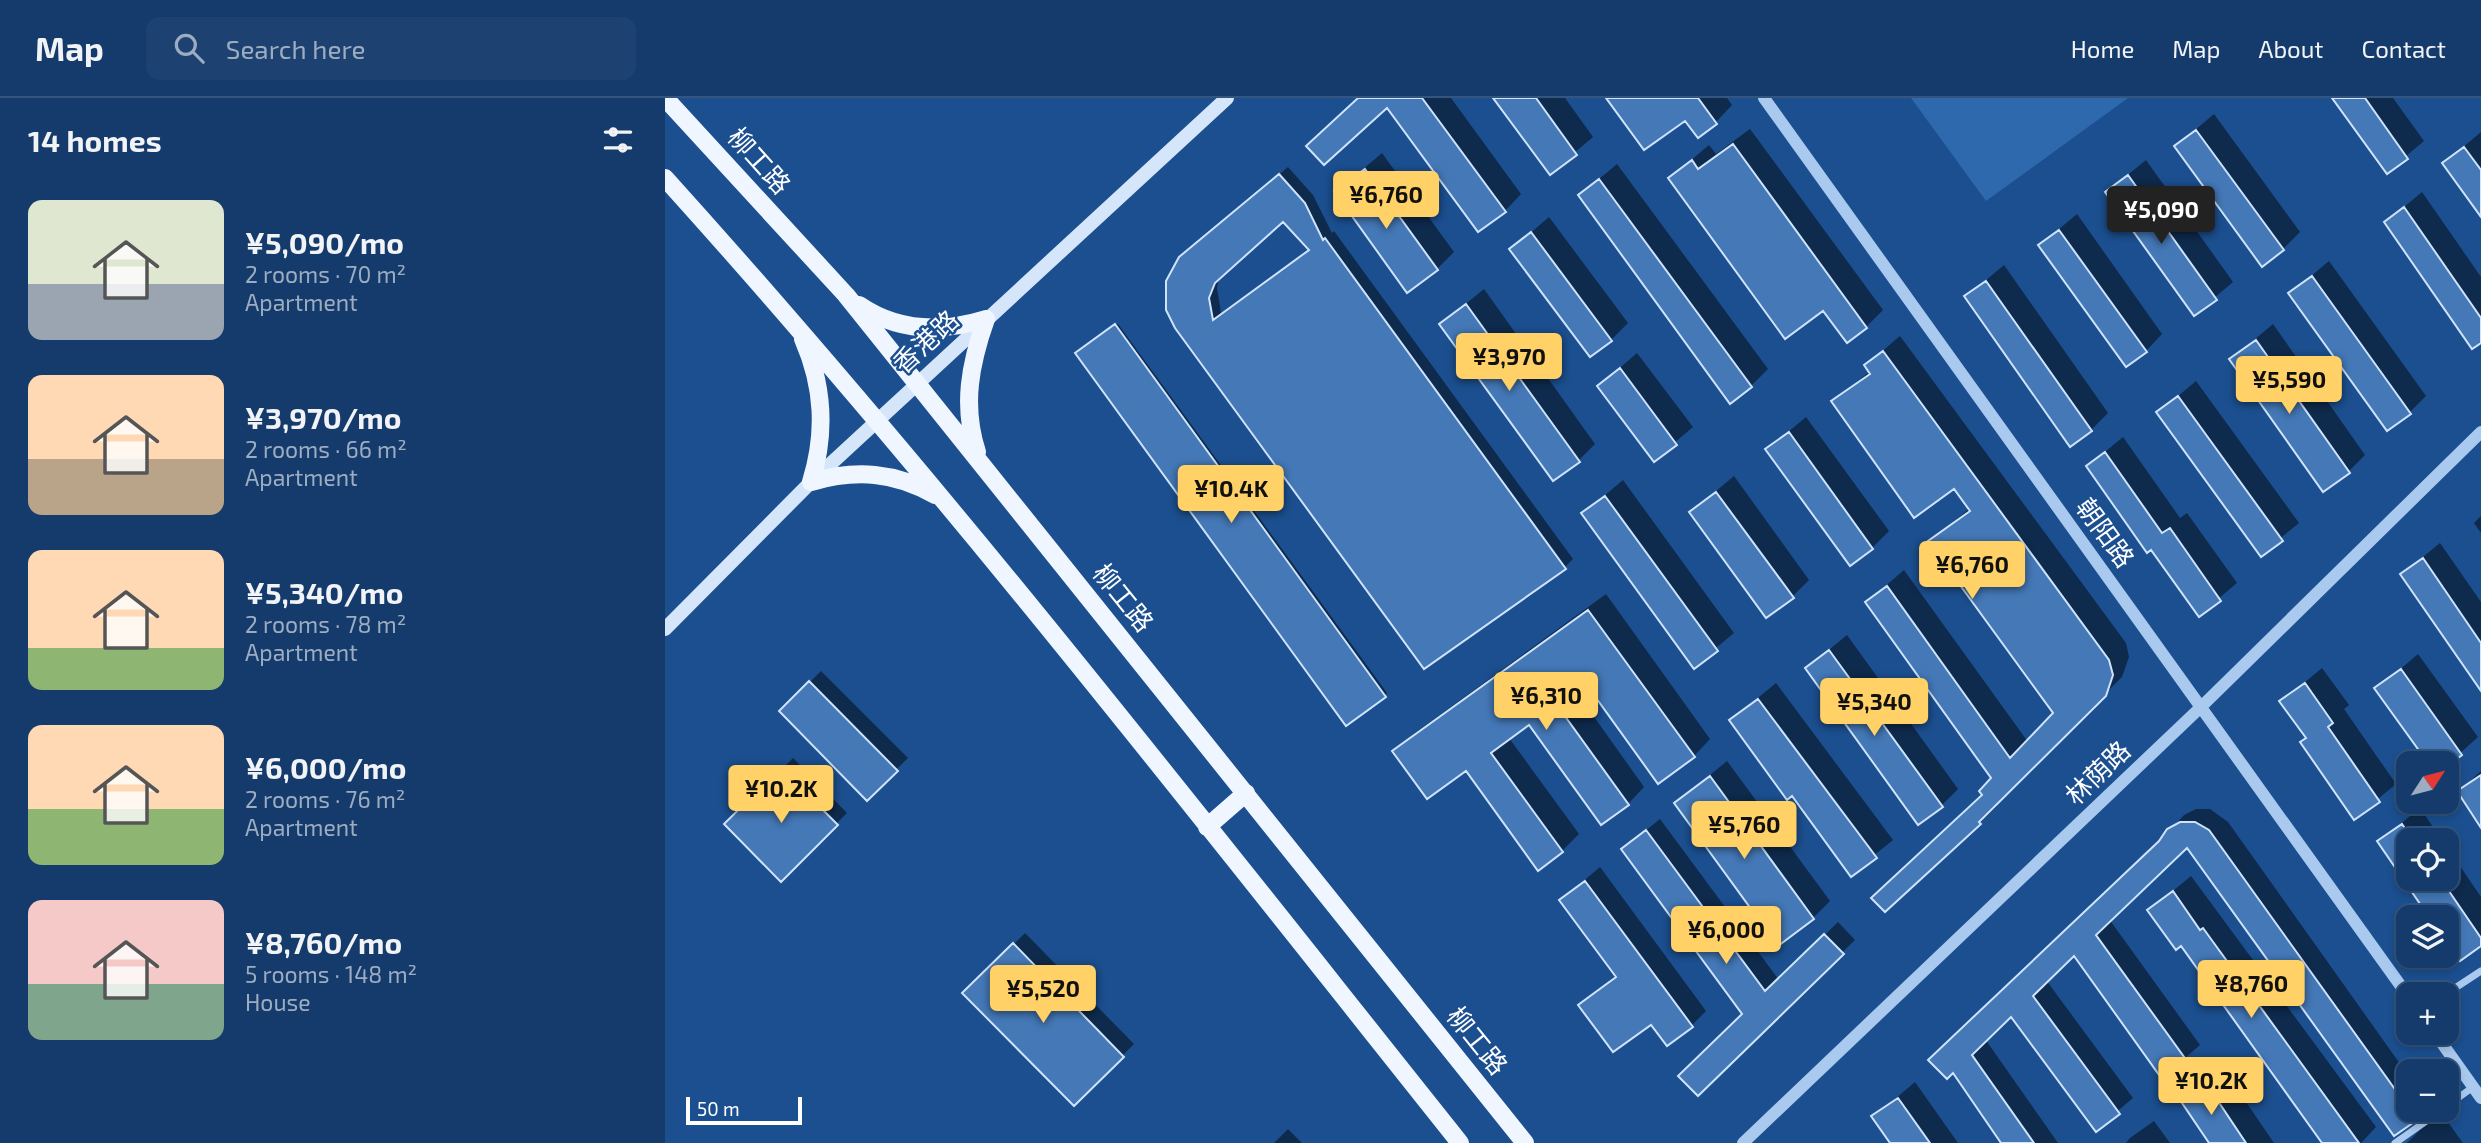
<!DOCTYPE html>
<html lang="en">
<head>
<meta charset="utf-8">
<style>
  body { margin:0; font-family:"Exo 2","Noto Sans SC",sans-serif; background:#1d4271; color:#f1f3f6; height:100vh; display:flex; flex-direction:column; font-size:26px; white-space:nowrap }
  * { box-sizing:border-box; margin:0 }
  p { font-size:23px; color:#9dadc1 }
  .icon { flex:none; width:38px; height:38px; fill:none; stroke:currentColor; stroke-width:2; stroke-linecap:round; stroke-linejoin:round }
  .map { position:relative; flex:1; overflow:hidden }
  .details { display:flex; flex-direction:column; background:#143b6b; width:665px }
  .details>* { flex:none }
  .needle { width:46px; rotate:54deg }
  .tools { position:absolute; left:1731px; top:653px; display:grid; gap:14px }
  .tools a { display:grid; place-items:center; width:63px; height:63px; border-radius:14px; background:#143b6b; box-shadow:0 4px 10px #0003,0 0 0 2px #33557e; font-size:35px }
  .scale { position:absolute; left:21px; bottom:18px; width:116px; box-sizing:border-box; padding-left:7px; border:4px solid #fff; border-top:0; font-size:19px; line-height:24px; white-space:nowrap; color:#fff; -webkit-text-stroke:5px #1b4f8f; paint-order:stroke }
  .price { position:absolute; translate:-50% -60px; padding:0 16px; border-radius:7px; background:#ffd166; color:#111; font-size:23px; line-height:46px; filter:drop-shadow(0 2px 4px #0008) }
  .price::after { content:''; position:absolute; left:50%; top:42px; width:21px; height:16px; margin-left:-10px; background:inherit; clip-path:polygon(0 0,100% 0,50% 100%) }
  .price.current { background:#222; color:#fff }
  ul { padding:0; list-style:none }
  li { display:flex; align-items:center; gap:21px; height:175px; padding:0 28px }
  li span { display:grid; place-items:center; flex:none; width:196px; height:140px; border-radius:14px; color:#555 }
  li>.icon { margin-inline-start:auto }
  span .icon { width:84px; height:84px; fill:#fffc; stroke-width:1 }
  li b { font-size:30px }
  h2 { display:flex; justify-content:space-between; align-items:center; height:84px; padding:0 28px; font-size:30px }
  header { display:flex; align-items:center; gap:42px; box-sizing:border-box; height:98px; padding:0 35px; background:#143b6b; border-bottom:2px solid #33557e }
  header strong { font-size:33px }
  nav { display:flex; gap:38px; margin-inline-start:auto; font-size:24px }
  .search { width:490px; height:63px; background:#1d4271; display:flex; align-items:center; gap:18px; box-sizing:border-box; padding:0 24px; border-radius:14px; color:#9dadc1; font-size:26px }
  main { display:flex; flex:1; min-height:0 }
  .map>svg:first-child { display:block }
</style>
</head>
<body>
<header>
<strong>Map</strong>
<div class="search"><svg class="icon" aria-label="search" viewBox="0 0 24 24"><circle cx="10" cy="10" r="6"/><path d="M15 15l6 6"/></svg>Search here</div>
<nav><a>Home</a><a>Map</a><a>About</a><a>Contact</a></nav>
</header>
<main>
<section class="details">
<h2>14 homes<svg class="icon" aria-label="filters" viewBox="0 0 24 24"><path d="M4 7h16M4 17h16"/><circle cx="9" cy="7" r="2"/><circle cx="15" cy="17" r="2"/></svg></h2>
<ul>
<li><span style="background:linear-gradient(#dfe7d0 60%,#9aa5b1 0)"><svg class="icon" aria-label="home" viewBox="0 0 24 24"><path d="M3 11l9-7 9 7M6 9v11h12V9"/></svg></span><div><b>¥5,090/mo</b><p>2 rooms · 70 m²</p><p>Apartment</p></div></li>
<li><span style="background:linear-gradient(#ffd9b3 60%,#b9a48a 0)"><svg class="icon" aria-label="home" viewBox="0 0 24 24"><path d="M3 11l9-7 9 7M6 9v11h12V9"/></svg></span><div><b>¥3,970/mo</b><p>2 rooms · 66 m²</p><p>Apartment</p></div></li>
<li><span style="background:linear-gradient(#ffd9b3 70%,#8fb573 0)"><svg class="icon" aria-label="home" viewBox="0 0 24 24"><path d="M3 11l9-7 9 7M6 9v11h12V9"/></svg></span><div><b>¥5,340/mo</b><p>2 rooms · 78 m²</p><p>Apartment</p></div></li>
<li><span style="background:linear-gradient(#ffd9b3 60%,#8fb573 0)"><svg class="icon" aria-label="home" viewBox="0 0 24 24"><path d="M3 11l9-7 9 7M6 9v11h12V9"/></svg></span><div><b>¥6,000/mo</b><p>2 rooms · 76 m²</p><p>Apartment</p></div></li>
<li><span style="background:linear-gradient(#f6c9c9 60%,#7fa58c 0)"><svg class="icon" aria-label="home" viewBox="0 0 24 24"><path d="M3 11l9-7 9 7M6 9v11h12V9"/></svg></span><div><b>¥8,760/mo</b><p>5 rooms · 148 m²</p><p>House</p></div></li>
</ul>
</section>
<div class="map">
<svg width="1816" height="1045" viewBox="0 0 1816 1045">
  <rect width="100%" height="100%" fill="#1b4f8f"/>
  <path fill="#2e69ad" d="M1246 0H1463L1321 103Z"/>
  <path fill="#0007" fill-rule="evenodd" d="M694 0H786L856 96 840 113 722 7Z
    M831 0H900L928 39 885 75Z
    M943 0H1062L1067 7 1051 24 1021 20Z
    M1669 0H1728L1759 43 1722 74Z
    M1549 16 1635 134 1618 151 1511 48Z
    M1085 31 1218 212 1201 229 1005 80 1044 47 1051 56Z
    M1816 34V116L1779 65Z
    M717 55 789 154 772 171 671 94Z
    M1481 62 1568 184 1530 216 1442 94Z
    M952 66 1103 271 1086 288 915 97Z
    M623 69 648 97 667 135 669 133 908 461 900 469 511 230 501 202 502 183 519 158ZM618 122 645 151 556 215 552 190 554 180Z
    M1757 94 1816 179V242L1721 124Z
    M1412 116 1497 236 1481 253 1375 147Z
    M884 119 963 225 946 242 847 151Z
    M1664 163 1761 298 1744 315 1626 195Z
    M1339 167 1443 315 1426 332 1301 199Z
    M819 191 930 346 914 362 776 226Z
    M453 226 722 595 720 597 414 253Z
    M1608 226 1700 357 1684 373 1566 261Z
    M1235 238 1461 545 1464 559 1457 579 1330 706 1332 708 1315 725 1220 812 1319 697 1328 680 1202 504 1239 472 1363 644 1390 615 1265 443 1305 410 1289 389 1169 303 1205 273 1201 267Z
    M972 255 1028 329 989 362 934 288Z
    M1531 283 1634 425 1596 456 1493 315Z
    M1141 319 1224 433 1207 450 1103 351Z
    M1458 339 1515 420 1522 415 1572 485 1534 517 1423 368Z
    M1069 378 1144 482 1127 499 1026 414Z
    M958 382 1069 535 1029 568 918 416Z
    M1816 418V435L1809 425Z
    M1775 445 1816 504V590L1737 476Z
    M941 496 1045 641 1029 658 921 583 910 592 979 689 963 706 865 624 844 640 914 736 897 753 801 670 730 653 747 637Z
    M1182 537 1293 691 1276 708 1142 570Z
    M1753 556 1813 639 1782 667 1765 665 1712 591Z
    M1657 570 1684 607 1679 611 1731 686 1690 720 1617 603Z
    M156 573 243 660 202 700 116 613Z
    M1111 585 1228 742 1186 776 1128 696 1066 622Z
    M128 660 182 715 116 781 62 726Z
    M1062 663 1165 803 1148 820 1011 705Z
    M1816 673V727L1794 693Z
    M1755 710 1777 742H1743V780H1782V749L1816 799V846L1795 861 1782 841V819H1767L1714 743Z
    M1531 711H1545L1563 724 1743 977V1012H1760L1730 1035 1523 747 1444 821 1535 947 1498 979 1409 856 1381 882 1468 1000 1431 1031 1346 916 1320 941 1393 1045H1339L1288 973 1282 978 1266 962 1497 742 1519 717Z
    M995 721 1114 882 1173 824 1190 842 1033 995 1079 916 958 751Z
    M935 769 1041 913 1026 928 986 924 916 907 951 877 896 802Z
    M1526 778 1711 1029 1696 1045H1659L1516 846 1485 812Z
    M360 835 469 946 409 1006 300 895Z
    M1558 970 1609 1045H1546L1518 1003 1534 986Z
    M1250 984 1293 1045H1227L1209 1019Z
    M1777 1016 1798 1045H1742L1756 1031Z
    M1489 1023 1505 1045H1461L1465 1040Z
    M623 1031 637 1045H609Z"/>
  <path fill="#4478b7" stroke="#cfe3fa" stroke-width="2" fill-rule="evenodd" d="M693 0H757L841 114 813 134 722 10 659 67 641 48Z
    M828 0H871L912 57 885 77Z
    M941 0H1033L1052 26 1033 40 1020 23 979 52Z
    M1667 0H1700L1743 61 1722 76Z
    M1531 32 1619 152 1597 169 1509 48Z
    M1068 46 1202 230 1182 245 1158 213 1120 241 1003 80 1027 62 1033 71Z
    M1799 49 1816 72V119L1777 65Z
    M700 71 773 172 742 195 669 93Z
    M614 76 640 105 658 142 660 140 901 471 759 571 510 230 501 212V183L514 159ZM618 124 644 152 548 222 544 200 550 185Z
    M1463 77 1552 202 1529 218 1440 94Z
    M934 81 1087 289 1065 306 913 97Z
    M1739 109 1816 220V245L1807 251 1719 124Z
    M1394 132 1482 254 1461 269 1373 147Z
    M866 134 947 243 925 259 844 151Z
    M1647 178 1746 316 1722 333 1623 195Z
    M1321 183 1427 333 1405 349 1299 198Z
    M801 206 915 364 888 383 774 226Z
    M450 226 721 599 681 628 410 255Z
    M1591 242 1685 375 1658 394 1564 261Z
    M1218 253 1444 562 1448 577 1441 598 1314 724 1316 726 1220 814 1206 800 1317 697 1314 693 1326 680 1200 504 1222 488 1345 660 1388 615 1263 443 1305 413 1289 391 1249 420 1166 303 1205 276 1199 267Z
    M955 270 1012 347 989 364 932 288Z
    M1513 298 1618 443 1596 459 1491 314Z
    M1124 334 1208 451 1185 468 1100 351Z
    M1440 354 1497 435 1505 430 1556 503 1534 519 1486 452 1482 455 1421 368Z
    M1051 394 1129 500 1101 520 1024 414Z
    M940 398 1053 553 1029 571 916 415Z
    M1758 460 1816 545V593L1735 476Z
    M923 512 1030 659 993 686 921 586 892 607 964 707 936 727 864 627 826 655 898 754 873 773 801 673 762 701 727 653Z
    M1164 552 1278 709 1253 727 1140 570Z
    M1736 571 1797 657 1787 665H1763L1709 590Z
    M144 583 233 673 202 703 114 613Z
    M1640 585 1668 625 1663 629 1715 704 1689 722 1635 644 1641 640 1614 603Z
    M1093 601 1212 760 1186 779 1127 698 1122 702 1064 622Z
    M116 670 173 727 116 784 59 726Z
    M1816 677V730L1792 693Z
    M1045 678 1149 821 1113 848 1009 705Z
    M1515 724H1530L1544 732 1752 1022 1729 1038 1522 750 1431 837 1522 963 1497 981 1409 858 1368 898 1455 1016 1431 1034 1346 919 1307 957 1369 1045H1336L1288 975 1282 981 1263 962 1494 743 1502 731Z
    M1737 726 1748 742H1743V780H1775L1816 840V848L1795 863 1782 844V819H1764L1712 743Z
    M981 732 1100 893 1159 836 1179 856 1033 998 1013 978 1077 916 956 751Z
    M920 783 1028 929 1002 948 986 927 948 954 913 907 951 879 894 802Z
    M1508 793 1535 832 1538 830 1694 1045H1657L1516 848 1511 852 1482 812Z
    M348 845 459 959 409 1008 297 895Z
    M1541 985 1581 1045H1544L1515 1002Z
    M1233 1000 1265 1045H1225L1206 1018Z"/>
  <g fill="none" stroke-linecap="round" stroke-linejoin="round">
    <path stroke="#a9c9ee" stroke-width="7" d="M1781 896 1816 873
      M1782 1008 1808 989
      M1730 1045 1777 1012"/>
    <path stroke="#a9c9ee" stroke-width="12" d="M1099 0 1743 898
      M1769 934 1816 1000
      M1078 1045 1537 608 1816 334"/>
    <path stroke="#d6e6fa" stroke-width="14" d="M0 531 146 384 562 0"/>
    <path stroke="#f0f6ff" stroke-width="18" d="M0 0 181 197 860 1045
      M0 80C280 390 535 719 795 1045
      M194 207C233 234 278 234 321 221
      M138 241C159 289 161 335 146 384
      M312 354C297 308 305 266 321 221
      M146 384C191 371 230 374 270 397
      M542 729 581 695"/>
  </g>
  <g text-anchor="middle" stroke-width="5" stroke-linejoin="round" paint-order="stroke">
    <g font-size="26" fill="#fff" stroke="#1b4f8f">
      <text transform="translate(94 63) rotate(48)" y="9">柳工路</text>
      <text transform="translate(261 244) rotate(-43)" y="9">香港路</text>
      <text transform="translate(1440 435) rotate(54)" y="9">朝阳路</text>
      <text transform="translate(458 500) rotate(51)" y="9">柳工路</text>
      <text transform="translate(1433 675) rotate(-44)" y="9">林荫路</text>
      <text transform="translate(812 943) rotate(51)" y="9">柳工路</text>
    </g>
  </g>
</svg>
<div class="tools">
<a><svg class="needle" viewBox="-14 -14 28 28"><path d="M0-13l5 13h-10z" fill="#e53935"/><path d="M0 13l5-13h-10z" fill="#9dadc1"/></svg></a>
<a><svg class="icon" aria-label="locate" viewBox="0 0 24 24"><circle cx="12" cy="12" r="6"/><path d="M12 2v4M12 18v4M2 12h4M18 12h4"/></svg></a>
<a><svg class="icon" aria-label="layers" viewBox="0 0 24 24"><path d="M12 4l9 5-9 5-9-5zM3 14l9 5 9-5"/></svg></a>
<a>+</a>
<a>−</a>
</div>
<div class="scale">50 m</div>
<b class="price" style="left:721px;top:133px">¥6,760</b>
<b class="price current" style="left:1496px;top:148px">¥5,090</b>
<b class="price" style="left:844px;top:295px">¥3,970</b>
<b class="price" style="left:1624px;top:318px">¥5,590</b>
<b class="price" style="left:566px;top:427px">¥10.4K</b>
<b class="price" style="left:1307px;top:503px">¥6,760</b>
<b class="price" style="left:881px;top:634px">¥6,310</b>
<b class="price" style="left:1209px;top:640px">¥5,340</b>
<b class="price" style="left:116px;top:727px">¥10.2K</b>
<b class="price" style="left:1079px;top:763px">¥5,760</b>
<b class="price" style="left:1061px;top:868px">¥6,000</b>
<b class="price" style="left:1586px;top:922px">¥8,760</b>
<b class="price" style="left:378px;top:927px">¥5,520</b>
<b class="price" style="left:1546px;top:1019px">¥10.2K</b>
</div>
</main>
</body>
</html>
